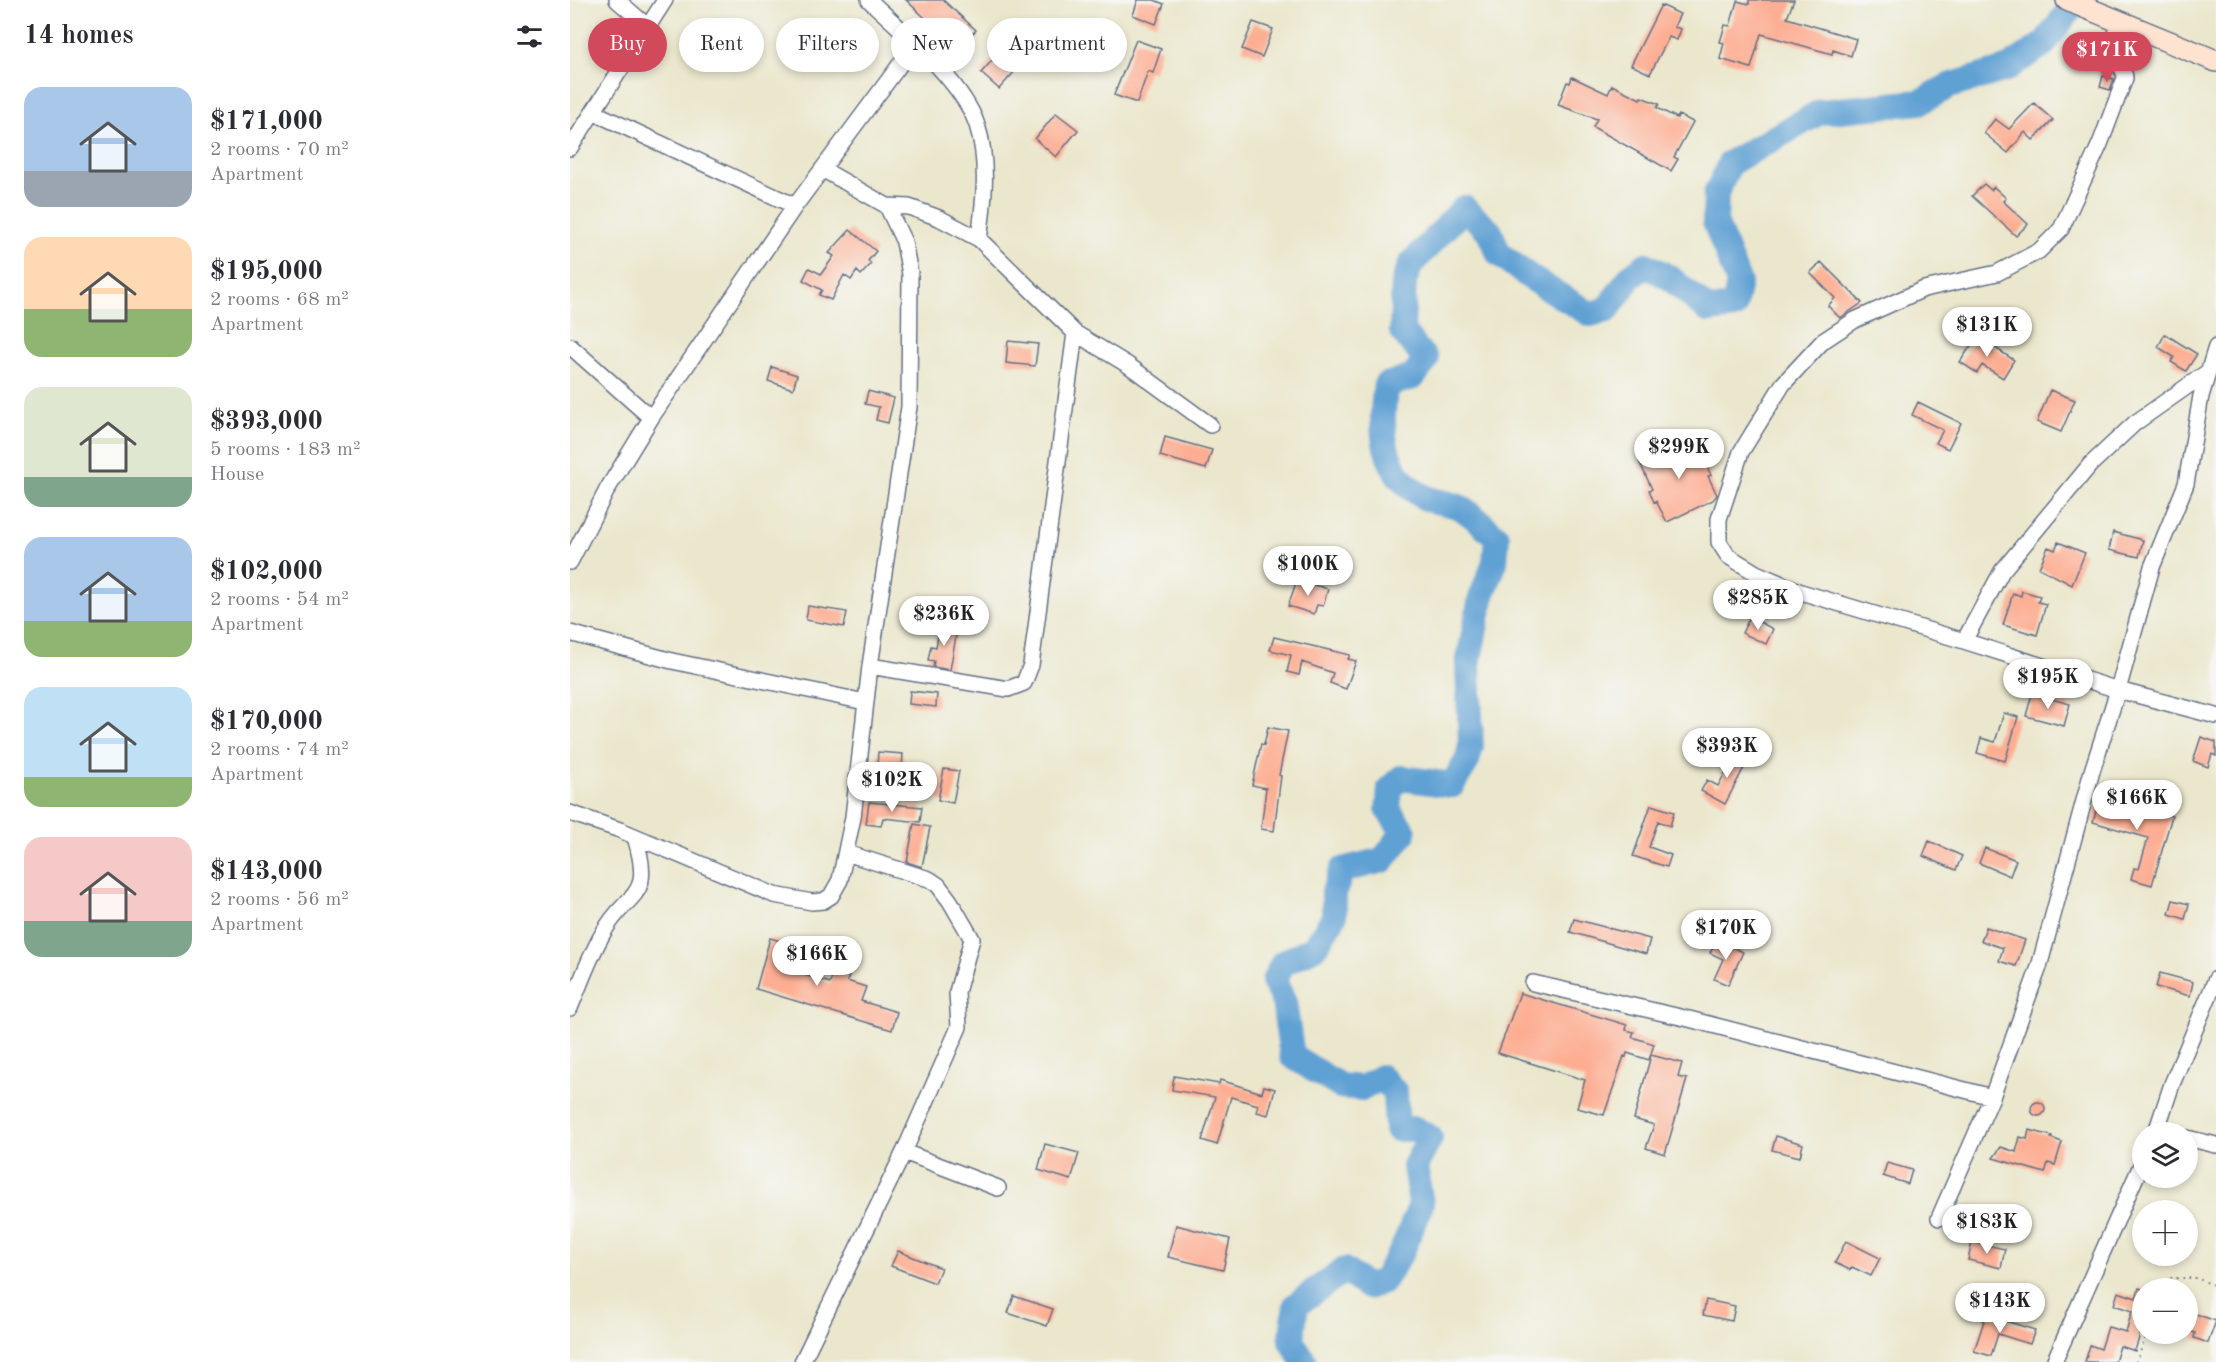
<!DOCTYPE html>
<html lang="en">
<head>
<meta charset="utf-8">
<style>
  body { margin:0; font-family:"Old Standard TT",serif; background:#f2f2f3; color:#2b2b33; height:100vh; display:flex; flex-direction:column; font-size:22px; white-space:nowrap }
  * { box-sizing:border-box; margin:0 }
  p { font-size:20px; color:#7c7c81 }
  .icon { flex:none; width:33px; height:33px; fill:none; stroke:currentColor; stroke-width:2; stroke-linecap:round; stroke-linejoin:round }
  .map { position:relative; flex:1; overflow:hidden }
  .drawer { display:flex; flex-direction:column; background:#fff; width:570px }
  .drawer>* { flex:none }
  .top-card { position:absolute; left:18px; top:18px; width:570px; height:54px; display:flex; gap:12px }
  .tools { position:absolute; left:1562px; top:1122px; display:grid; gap:12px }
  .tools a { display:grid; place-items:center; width:66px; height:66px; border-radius:50%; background:#fff; box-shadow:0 3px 9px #0003; font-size:30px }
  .price { position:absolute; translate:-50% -51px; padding:0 14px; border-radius:21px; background:#fff; color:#222; font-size:20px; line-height:39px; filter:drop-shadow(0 2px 3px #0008) }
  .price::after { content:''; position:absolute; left:50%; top:36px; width:18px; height:14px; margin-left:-9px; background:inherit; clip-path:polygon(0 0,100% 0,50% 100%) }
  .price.selected { background:#d1495b; color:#fff }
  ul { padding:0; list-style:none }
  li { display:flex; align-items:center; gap:18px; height:150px; padding:0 24px }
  li span { display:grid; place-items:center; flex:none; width:168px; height:120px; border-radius:18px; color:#555 }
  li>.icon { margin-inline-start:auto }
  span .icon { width:72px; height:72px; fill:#fffc; stroke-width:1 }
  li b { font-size:26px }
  h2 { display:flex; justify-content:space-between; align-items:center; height:72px; padding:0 24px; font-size:26px }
  .chip { padding:0 21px; border-radius:27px; background:#fff; box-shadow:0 3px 9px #0003; font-size:21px; line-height:54px }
  .chip.selected { background:#d1495b; color:#fff }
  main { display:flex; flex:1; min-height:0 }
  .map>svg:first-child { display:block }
</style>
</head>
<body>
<main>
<section class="drawer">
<h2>14 homes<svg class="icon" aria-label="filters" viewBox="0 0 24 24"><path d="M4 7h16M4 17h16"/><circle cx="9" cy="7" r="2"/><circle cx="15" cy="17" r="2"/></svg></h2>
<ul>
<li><span style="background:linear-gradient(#a9c7e8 70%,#9aa5b1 0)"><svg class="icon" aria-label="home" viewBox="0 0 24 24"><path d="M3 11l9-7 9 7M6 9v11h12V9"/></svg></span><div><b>$171,000</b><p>2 rooms · 70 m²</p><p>Apartment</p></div></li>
<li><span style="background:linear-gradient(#ffd9b3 60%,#8fb573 0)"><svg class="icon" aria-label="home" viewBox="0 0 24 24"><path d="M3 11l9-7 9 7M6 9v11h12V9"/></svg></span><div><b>$195,000</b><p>2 rooms · 68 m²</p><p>Apartment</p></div></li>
<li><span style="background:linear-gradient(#dfe7d0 75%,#7fa58c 0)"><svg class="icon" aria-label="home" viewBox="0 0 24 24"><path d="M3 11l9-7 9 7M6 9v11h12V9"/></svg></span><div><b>$393,000</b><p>5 rooms · 183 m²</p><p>House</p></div></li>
<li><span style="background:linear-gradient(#a9c7e8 70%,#8fb573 0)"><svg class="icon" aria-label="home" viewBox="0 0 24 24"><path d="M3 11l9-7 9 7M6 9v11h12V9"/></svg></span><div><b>$102,000</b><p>2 rooms · 54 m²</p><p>Apartment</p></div></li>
<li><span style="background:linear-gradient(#bfe0f5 75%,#8fb573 0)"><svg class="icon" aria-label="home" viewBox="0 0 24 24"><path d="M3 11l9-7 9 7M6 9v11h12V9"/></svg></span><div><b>$170,000</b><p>2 rooms · 74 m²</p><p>Apartment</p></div></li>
<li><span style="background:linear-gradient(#f6c9c9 70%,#7fa58c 0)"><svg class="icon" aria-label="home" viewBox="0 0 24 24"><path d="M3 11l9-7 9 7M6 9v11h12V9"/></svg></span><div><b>$143,000</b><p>2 rooms · 56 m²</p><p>Apartment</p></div></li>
</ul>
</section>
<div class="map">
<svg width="1646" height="1362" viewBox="0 0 1646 1362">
  <rect width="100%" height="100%" fill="#f6f6f2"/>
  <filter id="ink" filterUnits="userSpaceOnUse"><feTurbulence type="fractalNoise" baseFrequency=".0167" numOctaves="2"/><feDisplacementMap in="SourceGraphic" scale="12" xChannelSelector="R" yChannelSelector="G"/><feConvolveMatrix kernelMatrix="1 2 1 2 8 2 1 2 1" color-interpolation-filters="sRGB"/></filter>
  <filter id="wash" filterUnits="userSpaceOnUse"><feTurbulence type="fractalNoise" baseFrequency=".008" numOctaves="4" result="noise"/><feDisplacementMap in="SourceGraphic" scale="24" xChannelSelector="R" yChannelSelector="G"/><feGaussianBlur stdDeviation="1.35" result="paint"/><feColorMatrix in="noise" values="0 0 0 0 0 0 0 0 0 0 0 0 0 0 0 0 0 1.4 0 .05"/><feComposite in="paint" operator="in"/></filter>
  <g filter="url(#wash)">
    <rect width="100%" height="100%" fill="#ebe7cd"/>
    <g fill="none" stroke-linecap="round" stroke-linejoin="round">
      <path stroke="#61a1d4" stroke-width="26" d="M735 1362 721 1341 726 1305 774 1270 798 1287 813 1281 832 1251 851 1204 845 1166 860 1138 845 1129H827L825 1092 811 1077 793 1088 770 1086 722 1056 714 1002 704 981 713 963 745 947 764 917V892L772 870 813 860 834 832 818 810 820 788 831 778 882 785 897 761 901 746 898 664 911 598 925 562 927 537C916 528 904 515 891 508 881 502 866 503 856 498 811 475 809 428 816 385L843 377 856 360 832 331 834 281 841 264 894 208 920 232 929 254 961 278 1020 314 1037 310 1060 277 1076 265 1100 278 1138 310 1164 307 1169 283 1145 222 1146 194 1160 163 1250 112 1350 102 1379 86 1436 69 1474 44 1507 0"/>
    </g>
    <g id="blocks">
      <path fill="#fdad92" d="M336 0H373L406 30 388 49Z
        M568 0H584L594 4 586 24 563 15Z
        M1179 0H1224L1217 18 1286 39 1281 56 1263 50 1262 54 1191 34 1181 68 1150 59 1154 43 1150 42 1155 25 1160 26 1167 1 1179 4Z
        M1091 5 1110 14 1104 27 1111 29 1107 40 1099 37 1080 74 1061 65Z
        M683 22 703 29 692 57 672 49Z
        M451 27 470 43 429 89 411 73Z
        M566 40 591 49 583 73 578 71 567 103 544 95Z
        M1533 76 1544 79 1540 90 1530 87Z
        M1002 77 1038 94 1042 85 1070 99 1071 97 1089 104 1087 108 1107 118 1109 115 1123 122 1104 157 1108 159 1101 171 1023 127 1027 119 988 105 997 82 1000 83Z
        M1464 103 1483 120 1463 140 1455 132 1438 153 1414 133 1425 119 1439 129Z
        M486 113 508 130 486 157 465 139Z
        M1414 184 1421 190 1424 187 1436 198 1433 201 1458 224 1446 236 1402 196Z
        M280 230 306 251 298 261 301 264 291 275 287 271 281 280 274 275 261 300 249 295 252 290 233 280 239 268 251 274 264 256 259 253Z
        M1251 262 1292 303 1270 318 1258 306 1265 298 1240 273Z
        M1595 334 1627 354 1616 371 1601 362 1604 357 1588 347Z
        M1407 336 1444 360 1433 378 1412 365 1407 373 1390 362Z
        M438 341 468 344 465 366 436 363Z
        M202 367 227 375 223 389 198 381Z
        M1480 390 1505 400 1491 432 1467 422Z
        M298 391 324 398 318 423 306 420 309 407 295 404Z
        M1348 402 1391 423 1378 449 1366 443 1373 430 1342 415Z
        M595 437 642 450 636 469 590 456Z
        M1122 440 1133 464 1135 463 1141 475 1138 476 1147 495 1143 500 1097 522 1086 501 1084 502 1079 490 1082 489 1069 461Z
        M1543 532 1573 540 1569 557 1539 550Z
        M1488 542 1515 553 1502 585 1469 568 1478 547 1485 550Z
        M727 580 758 589 753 606 747 605 744 614 718 606Z
        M1452 591 1470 596 1468 602 1476 604 1467 635 1433 625 1443 593 1451 596Z
        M238 606 277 612 274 627 236 620Z
        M1180 617 1203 629 1196 644 1172 633Z
        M370 623 388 625 380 670 363 667 364 661 358 660 361 646 366 647Z
        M704 637 780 655 778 659 786 661 776 689 760 683 763 673 732 662 729 675 717 672 721 655 700 650Z
        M340 691 367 694 366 707 339 704Z
        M1462 694 1500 704 1494 726 1456 716Z
        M1434 713 1448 717 1435 761 1407 753 1411 738 1425 742Z
        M698 727 718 731 709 775 711 776 704 831 691 829 696 788 682 785 691 744 694 745Z
        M1631 737 1646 742V756L1642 754 1638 767 1623 761Z
        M1168 750 1180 756 1155 804 1131 791 1137 780 1148 786Z
        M308 752 333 754 332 769 307 767Z
        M374 769 389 771 383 803 368 800Z
        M1530 796 1602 816 1582 885 1561 879 1564 868 1569 869 1578 838 1523 822Z
        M299 802 352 807 350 822 313 818 311 826 296 824Z
        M1081 805 1104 812 1100 826 1088 821 1079 847 1101 855 1097 867 1063 856Z
        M344 824 360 827 352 867 337 862Z
        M1359 841 1392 856 1386 870 1353 856Z
        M1415 848 1446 860 1440 876 1409 863Z
        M1603 900 1619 904 1615 919 1599 914Z
        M1004 919 1080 939 1076 954 1000 932Z
        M1416 927 1455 940 1446 966 1429 961 1433 948 1411 941Z
        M200 938 238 949 231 974 260 983 264 971 279 976 277 981 296 987 291 1001 327 1012 322 1030 186 989Z
        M1147 940 1173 952 1158 985 1144 979 1153 959 1140 953Z
        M1590 973 1623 982 1620 996 1586 987Z
        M950 993 1057 1025 1056 1030 1064 1032 1062 1037 1084 1044 1079 1060 1057 1053 1056 1057 1054 1056 1034 1115 1007 1108 1015 1080 928 1053Z
        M1081 1055 1112 1063 1108 1077 1117 1079 1095 1154 1076 1148 1084 1125 1064 1119Z
        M604 1076 649 1084 650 1080 692 1093 694 1086 705 1089 698 1115 687 1112 688 1105 661 1097 647 1145 632 1140 645 1097 602 1090Z
        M1461 1109a7 7 0 1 1 14 0a7 7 0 1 1-14 0Z
        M1459 1130 1482 1136 1481 1138 1492 1142 1485 1165 1478 1163 1475 1173 1423 1158 1431 1147 1446 1152 1450 1137 1457 1139Z
        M1206 1136 1233 1144 1230 1157 1202 1150Z
        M475 1144 509 1153 501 1180 468 1170Z
        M1317 1163 1342 1170 1338 1184 1313 1176Z
        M606 1225 660 1239 653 1270 598 1257Z
        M1276 1241 1310 1258 1301 1276 1282 1267 1280 1270 1265 1263Z
        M1402 1242 1435 1249 1431 1268 1398 1260Z
        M328 1251 371 1268 365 1283 321 1266Z
        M1569 1288 1572 1289V1328L1565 1351 1550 1346 1545 1362H1515L1520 1345 1531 1349 1538 1327 1556 1332 1562 1311 1544 1305 1548 1292 1566 1298Z
        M444 1296 483 1309 477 1326 438 1313Z
        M1136 1300 1165 1306 1162 1321 1133 1315Z
        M1617 1311 1646 1321 1638 1343 1624 1338 1625 1333 1617 1330Z
        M1416 1315 1465 1330 1460 1344 1428 1334 1421 1356 1404 1351Z"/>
    </g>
  </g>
  <g filter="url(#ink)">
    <use href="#blocks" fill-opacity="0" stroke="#646f85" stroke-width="1.5"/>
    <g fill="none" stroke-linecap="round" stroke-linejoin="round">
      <g stroke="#646f85" stroke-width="18">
        <path id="street" d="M47 0 78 27
          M299 0C332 31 393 82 407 125 419 161 414 203 409 239
          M1549 21C1547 32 1542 45 1545 56 1547 65 1555 69 1555 78L1530 144 1491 229 1469 251 1427 273 1354 289 1285 320 1253 341 1213 384 1171 452 1149 519V542L1158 556 1186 573 1231 592 1394 641 1432 571 1520 465 1565 423 1639 371
          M23 112 225 206
          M0 148 95 0
          M254 170 317 206 339 207 369 218 409 239 505 333 558 365 640 425
          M0 346 81 418
          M0 562 38 488 81 418 225 206 346 43
          M0 633 102 661 295 702
          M1394 641 1548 690 1646 716
          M300 666 438 689 454 683 461 665 505 333
          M0 813 50 830 204 895 242 902 253 901 261 896 270 880 283 817 300 666 339 407 340 274 334 242 317 206
          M963 983 1119 1019 1422 1097 1469 967 1522 771 1548 690 1582 567 1616 484 1631 396 1646 347
          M0 1008C10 984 19 958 32 935 56 889 85 903 65 837
          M1586 1132 1602 1084 1646 979
          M1617 1138 1646 1145
          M334 1152 428 1188
          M1369 1218 1422 1097
          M232 1362 334 1152 389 1027 387 992 402 939 380 901 368 885 359 879 276 853
          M1484 1362 1572 1163"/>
      </g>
      <g stroke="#646f85" stroke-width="24">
        <path id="secondary" d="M1497 0 1646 61"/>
      </g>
      <path stroke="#646f85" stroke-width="2" stroke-dasharray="1.5 4.5" stroke-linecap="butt" d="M1596 1288 1599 1278H1626L1646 1286
        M1566 1362 1577 1334"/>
      <use href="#street" stroke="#fff" stroke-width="15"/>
      <use href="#secondary" stroke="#fee3d1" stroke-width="21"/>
    </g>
  </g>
</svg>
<div class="tools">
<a><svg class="icon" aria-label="layers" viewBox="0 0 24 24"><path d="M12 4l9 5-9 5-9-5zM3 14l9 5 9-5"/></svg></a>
<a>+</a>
<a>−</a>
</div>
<b class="price selected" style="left:1537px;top:83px">$171K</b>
<b class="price" style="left:1417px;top:358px">$131K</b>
<b class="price" style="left:1109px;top:480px">$299K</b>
<b class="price" style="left:738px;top:597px">$100K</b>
<b class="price" style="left:1188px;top:631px">$285K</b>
<b class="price" style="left:374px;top:647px">$236K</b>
<b class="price" style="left:1478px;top:710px">$195K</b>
<b class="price" style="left:1157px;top:779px">$393K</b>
<b class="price" style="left:322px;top:813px">$102K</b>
<b class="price" style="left:1567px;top:831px">$166K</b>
<b class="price" style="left:1156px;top:961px">$170K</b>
<b class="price" style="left:247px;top:987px">$166K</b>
<b class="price" style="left:1417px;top:1255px">$183K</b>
<b class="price" style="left:1430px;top:1334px">$143K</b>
<div class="top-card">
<a class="chip selected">Buy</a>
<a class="chip">Rent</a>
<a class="chip">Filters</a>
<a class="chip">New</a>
<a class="chip">Apartment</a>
</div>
</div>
</main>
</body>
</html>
